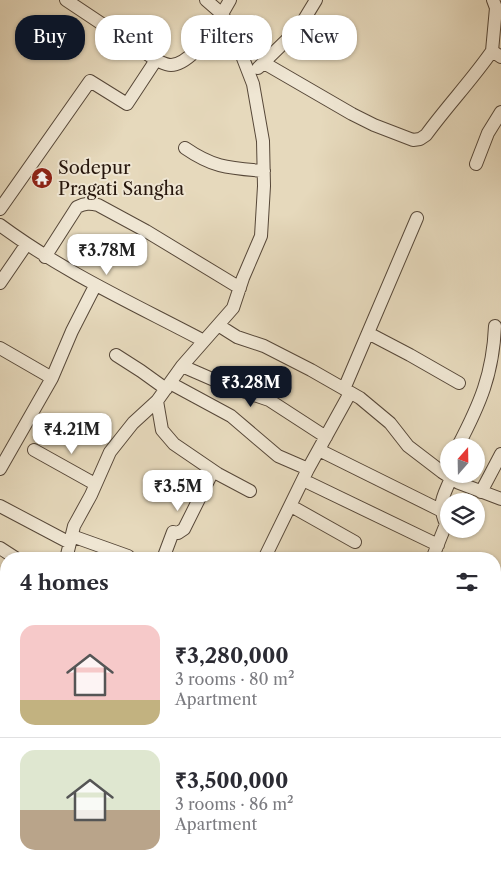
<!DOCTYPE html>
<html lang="en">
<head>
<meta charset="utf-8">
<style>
  body { margin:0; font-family:"Libre Caslon Text",serif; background:#f7f7f7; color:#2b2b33; height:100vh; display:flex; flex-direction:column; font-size:19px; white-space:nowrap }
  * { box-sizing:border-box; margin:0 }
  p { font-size:16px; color:#7c7c81 }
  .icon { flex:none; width:28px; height:28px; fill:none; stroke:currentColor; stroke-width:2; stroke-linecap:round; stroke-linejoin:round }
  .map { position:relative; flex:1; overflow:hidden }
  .panel { position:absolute; left:0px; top:552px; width:501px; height:321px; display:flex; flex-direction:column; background:#fff; border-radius:20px 20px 0 0; box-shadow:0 1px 4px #0004 }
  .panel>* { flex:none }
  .top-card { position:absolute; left:15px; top:15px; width:471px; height:45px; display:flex; gap:10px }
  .needle { width:32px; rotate:20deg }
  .controls { position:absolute; left:440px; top:438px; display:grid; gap:10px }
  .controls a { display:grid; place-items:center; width:45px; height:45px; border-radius:50%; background:#fff; box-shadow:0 1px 4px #0004; font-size:25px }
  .price { position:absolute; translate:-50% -42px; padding:0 11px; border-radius:10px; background:#fff; color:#222; font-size:16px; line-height:32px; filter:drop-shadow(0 1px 2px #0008) }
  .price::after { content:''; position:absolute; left:50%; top:30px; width:15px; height:11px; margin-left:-8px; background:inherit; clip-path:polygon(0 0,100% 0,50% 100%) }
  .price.current { background:#111827; color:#fff }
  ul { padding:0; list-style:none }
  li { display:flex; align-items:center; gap:15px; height:125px; padding:0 20px }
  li+li { border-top:1px solid #e1e1e2 }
  li span { display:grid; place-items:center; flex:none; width:140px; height:100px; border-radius:15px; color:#555 }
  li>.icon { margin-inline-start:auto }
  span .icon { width:60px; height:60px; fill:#fffc; stroke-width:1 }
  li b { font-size:21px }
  h2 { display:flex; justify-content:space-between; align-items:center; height:60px; padding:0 20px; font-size:21px }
  .pill { padding:0 18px; border-radius:20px; background:#fff; box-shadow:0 1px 4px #0004; font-size:18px; line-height:45px }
  .pill.current { background:#111827; color:#fff }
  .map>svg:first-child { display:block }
</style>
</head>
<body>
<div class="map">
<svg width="501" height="873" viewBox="0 0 501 873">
  <rect width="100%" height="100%" fill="#e6d9bc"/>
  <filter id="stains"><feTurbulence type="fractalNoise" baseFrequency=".004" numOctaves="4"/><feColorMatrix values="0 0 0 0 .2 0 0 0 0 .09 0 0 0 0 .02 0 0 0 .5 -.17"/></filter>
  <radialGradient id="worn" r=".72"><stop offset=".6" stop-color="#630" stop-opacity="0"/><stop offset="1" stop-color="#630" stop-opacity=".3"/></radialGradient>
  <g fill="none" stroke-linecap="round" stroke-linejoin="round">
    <g stroke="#574839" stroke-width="14">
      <path id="minor" d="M66 0 156 60C161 62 166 65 171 65 189 65 213 31 224 18
        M493 0 496 8 492 51 501 57
        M222 14 230 0
        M264 63 352 114 374 125 413 140 420 139 426 135C447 106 472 80 492 51
        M258 68 299 28 316 0
        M185 148C214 168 229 168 264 171
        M476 164 488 133 501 112
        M0 209 90 81 127 104 156 60
        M0 225C65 273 134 304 204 341
        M45 257 77 207C85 203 90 203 98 205L146 231 240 288
        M0 283 26 245
        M218 325 237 337 264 346 311 370 360 398 390 423 408 446 442 472 459 483 501 499
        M368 333 410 355 459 383
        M0 348 52 378
        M116 355 141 371 166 389
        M182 366 228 386 269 400 326 437
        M170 383 231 416 278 456 308 469
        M344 389 417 218
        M157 401 162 430 174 444 218 474 250 491
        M458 446C480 404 493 374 495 326
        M34 450 95 484
        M319 450 440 510
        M0 469 52 378 72 331 95 286
        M303 480 438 545
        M481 492 501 454
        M0 506 70 543
        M291 506 355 542
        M72 536 128 556 131 559
        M0 548 17 559
        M164 556 173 532 178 533 184 529 213 471
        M66 559 74 526 91 495 110 452 133 423 157 401 182 366 233 308 243 278 261 236 264 186 263 141 253 84 234 35 222 14 206 0
        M264 559 308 469 350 393
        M432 559 446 524C437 503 443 498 451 478
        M498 625 501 617
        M0 653 6 658
        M0 688 6 677
        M0 737 6 740
        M495 760 501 754
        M495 822 501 824
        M333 868 341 873
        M456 868 469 873
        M42 870 48 873
        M135 873 136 868
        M181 873 184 868
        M311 873 314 868
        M381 873 383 868
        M414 873 416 868"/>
    </g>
    <use href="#minor" stroke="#efe6d3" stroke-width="12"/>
  </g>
  <defs>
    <g id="temple-disc" transform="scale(1.125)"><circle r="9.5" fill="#8f2418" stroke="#efe6d3"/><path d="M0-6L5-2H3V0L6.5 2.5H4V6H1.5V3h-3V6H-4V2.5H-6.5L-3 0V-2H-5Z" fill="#fff"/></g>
  </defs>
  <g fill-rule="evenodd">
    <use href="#temple-disc" x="42" y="178"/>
  </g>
  <g text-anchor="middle" stroke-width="4" stroke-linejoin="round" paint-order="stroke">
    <g font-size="18" fill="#27170d" stroke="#efe6d3" text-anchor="start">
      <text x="58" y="174">Sodepur<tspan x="58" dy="21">Pragati Sangha</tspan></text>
    </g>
  </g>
  <rect width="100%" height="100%" filter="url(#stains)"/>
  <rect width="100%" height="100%" fill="url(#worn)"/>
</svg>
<div class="controls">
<a><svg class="needle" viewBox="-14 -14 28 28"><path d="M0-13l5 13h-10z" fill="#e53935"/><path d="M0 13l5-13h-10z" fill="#7c7c81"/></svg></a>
<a><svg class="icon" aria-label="layers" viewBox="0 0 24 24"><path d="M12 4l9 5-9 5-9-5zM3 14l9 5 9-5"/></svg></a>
</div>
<b class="price" style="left:107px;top:276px">₹3.78M</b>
<b class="price current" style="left:251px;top:408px">₹3.28M</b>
<b class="price" style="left:72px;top:455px">₹4.21M</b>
<b class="price" style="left:178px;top:512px">₹3.5M</b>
<div class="top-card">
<a class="pill current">Buy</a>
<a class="pill">Rent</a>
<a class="pill">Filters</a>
<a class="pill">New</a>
</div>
<section class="panel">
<h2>4 homes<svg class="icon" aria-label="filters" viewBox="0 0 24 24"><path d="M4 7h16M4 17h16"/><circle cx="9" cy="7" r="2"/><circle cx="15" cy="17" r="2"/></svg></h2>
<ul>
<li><span style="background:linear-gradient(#f6c9c9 75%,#c2b280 0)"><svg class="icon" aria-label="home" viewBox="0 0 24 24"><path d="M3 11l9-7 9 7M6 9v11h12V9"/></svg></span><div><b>₹3,280,000</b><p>3 rooms · 80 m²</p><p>Apartment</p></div></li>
<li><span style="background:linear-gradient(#dfe7d0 60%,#b9a48a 0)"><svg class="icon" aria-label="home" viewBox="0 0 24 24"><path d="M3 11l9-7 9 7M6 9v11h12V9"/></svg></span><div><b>₹3,500,000</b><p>3 rooms · 86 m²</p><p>Apartment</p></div></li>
</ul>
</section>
</div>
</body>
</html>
